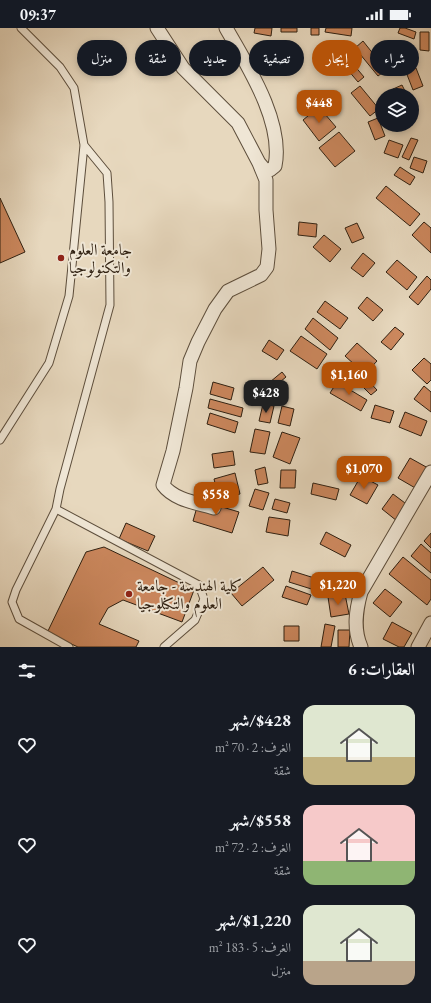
<!DOCTYPE html>
<html lang="ar">
<head>
<meta charset="utf-8">
<style>
  body { margin:0; font-family:"EB Garamond",Amiri,serif; background:#242831; color:#f1f3f6; direction:rtl; height:100vh; display:flex; flex-direction:column; font-size:15px; white-space:nowrap }
  * { box-sizing:border-box; margin:0 }
  p { font-size:13px; color:#9ea1a6 }
  .icon { flex:none; width:22px; height:22px; fill:none; stroke:currentColor; stroke-width:2; stroke-linecap:round; stroke-linejoin:round }
  .map { position:relative; height:619px; overflow:hidden; direction:ltr }
  .details { display:flex; flex-direction:column; background:#171b24; flex:1 }
  .details>* { flex:none }
  .guide { position:absolute; left:12px; top:12px; width:407px; height:36px; direction:rtl; display:flex; gap:8px }
  .buttons { position:absolute; left:375px; top:60px; display:grid; gap:8px }
  .buttons a { display:grid; place-items:center; width:44px; height:44px; border-radius:50%; background:#171b24; box-shadow:0 2px 6px #0003; font-size:20px }
  .price { position:absolute; translate:-50% -34px; padding:0 9px; border-radius:8px; background:#b45309; color:#fff; font-size:13px; line-height:26px; filter:drop-shadow(0 1px 2px #0008) }
  .price::after { content:''; position:absolute; left:50%; top:24px; width:12px; height:9px; margin-left:-6px; background:inherit; clip-path:polygon(0 0,100% 0,50% 100%) }
  .price.selected { background:#222; color:#fff }
  ul { padding:0; list-style:none }
  li { display:flex; align-items:center; gap:12px; height:100px; padding:0 16px }
  li span { display:grid; place-items:center; flex:none; width:112px; height:80px; border-radius:12px; color:#555 }
  li>.icon { margin-inline-start:auto }
  span .icon { width:48px; height:48px; fill:#fffc; stroke-width:1 }
  li b { font-size:17px }
  h2 { display:flex; justify-content:space-between; align-items:center; height:48px; padding:0 16px; font-size:17px }
  .chip { padding:0 14px; border-radius:18px; background:#171b24; box-shadow:0 2px 6px #0003; font-size:14px; line-height:36px }
  .chip.selected { background:#b45309; color:#fff }
  .status { display:flex; justify-content:space-between; align-items:center; height:28px; padding:0 20px; background:#171b24; direction:ltr }
  .status svg { height:11px; fill:currentColor }
  .map>svg:first-child { display:block }
</style>
</head>
<body>
<div class="status"><b>09:37</b><svg viewBox="0 0 49 12"><path d="M0 12V9h3v3zM5 12V6h3v6zM10 12V3h3v9zM15 12V0h3v12zM26 1h20v11H26zM47 4h2v5h-2z"/></svg></div>
<div class="map">
<svg width="431" height="619" viewBox="0 0 431 619">
  <rect width="100%" height="100%" fill="#e7d8be"/>
  <filter id="stains"><feTurbulence type="fractalNoise" baseFrequency=".005" numOctaves="4"/><feColorMatrix values="0 0 0 0 .2 0 0 0 0 .09 0 0 0 0 .02 0 0 0 .5 -.17"/></filter>
  <radialGradient id="worn" r=".72"><stop offset=".6" stop-color="#630" stop-opacity="0"/><stop offset="1" stop-color="#630" stop-opacity=".3"/></radialGradient>
  <path fill="#cb875d" stroke="#2f2011" d="M255 0H272L271 8 254 5Z
    M281 0H297V4H281Z
    M311 0H319V7H311Z
    M326 0H352L351 8 325 4Z
    M400 0H405L416 4 414 11 398 5Z
    M420 4H429V23L420 22Z
    M363 13 386 42 378 48 355 20Z
    M273 14 284 15 282 29 271 27Z
    M383 25H397V33H383Z
    M348 30 364 49 358 54 342 35Z
    M416 40 423 58 413 62 406 44Z
    M402 57 407 67H396L393 61Z
    M360 58 379 81 370 88 351 65Z
    M319 79 336 99 319 113 303 92Z
    M378 90 385 108 375 112 368 94Z
    M339 104 355 123 335 139 319 120Z
    M411 110 418 112 409 132 402 129Z
    M389 112 403 117 398 130 384 125Z
    M414 129 427 133 423 145 410 140Z
    M400 139 415 149 410 157 394 147Z
    M386 158 420 186 410 198 376 170Z
    M0 170 25 224 0 235Z
    M299 194 317 196 316 209 298 207Z
    M424 194 431 200V225L412 207Z
    M357 195 364 210 352 215 345 200Z
    M324 207 341 221 330 234 313 219Z
    M363 225 375 235 363 249 351 240Z
    M397 232 417 249 407 262 386 244Z
    M427 248 431 252V261L418 277 409 269Z
    M367 269 383 282 373 293 358 280Z
    M325 273 348 290 340 301 317 284Z
    M313 290 338 310 330 322 305 301Z
    M395 299 404 306 391 322 381 314Z
    M301 308 327 326 317 341 290 323Z
    M269 312 284 322 277 332 262 323Z
    M357 315 377 333 365 346 345 328Z
    M424 330 431 336V352L427 356 412 342Z
    M282 344 286 349 274 359 270 354Z
    M364 348 377 362 371 367 358 354Z
    M213 354 234 360 231 372 210 366Z
    M337 354 367 372 361 383 330 365Z
    M424 358 431 364V384L414 371Z
    M210 371 243 380 241 389 208 380Z
    M263 376 274 378 270 395 259 393Z
    M375 377 394 383 390 395 371 390Z
    M282 378 294 381 290 398 278 395Z
    M405 384 427 393 421 408 399 399Z
    M210 385 238 394 235 405 207 396Z
    M255 401 270 404 265 426 250 424Z
    M282 404 300 410 290 436 273 429Z
    M233 423 235 437 214 440 212 426Z
    M410 430 428 440 417 461 398 450Z
    M265 439 268 455 258 457 255 442Z
    M281 442H296L295 460H280Z
    M235 445 240 466 219 471 214 451Z
    M361 448 378 457 367 476 350 467Z
    M313 455 339 461 336 472 311 466Z
    M255 461 269 465 263 482 249 478Z
    M393 466 409 478 397 493 382 481Z
    M275 471 290 475 287 485 272 481Z
    M199 472 239 484 232 505 193 493Z
    M269 489 290 492 288 508 266 504Z
    M126 495 155 508 148 523 119 511Z
    M326 504 351 517 345 529 320 516Z
    M431 505V520L424 513Z
    M421 516 431 525V545L411 528Z
    M104 519 194 562 182 594 123 572 108 580 99 596 139 613 136 619H78L47 605 86 524Z
    M403 529 431 552V571L427 577 389 546Z
    M263 539 274 552 242 578 231 565Z
    M292 543 324 553 321 564 289 554Z
    M286 558 311 567 307 577 282 569Z
    M385 561 402 574 390 589 373 575Z
    M345 566 349 586 331 589 328 569Z
    M392 594 412 605 404 619H399L383 611Z
    M325 596 335 598 331 619H321Z
    M284 598H299V613H284Z
    M338 602H350L349 619H338Z"/>
  <g fill="none" stroke-linecap="round" stroke-linejoin="round">
    <g stroke="#5d4e3c" stroke-width="9">
      <path id="service" d="M0 412 49 335 69 268 84 117 74 60 60 39 21 0
        M56 481 199 557 204 571 195 592 164 619
        M69 619 19 591 12 574 16 562 56 481 60 461 110 277 109 174 107 145 84 117"/>
    </g>
    <g stroke="#5d4e3c" stroke-width="15">
      <path id="minor" d="M157 0 183 40 238 95 259 135 266 152V182L269 221 267 239 261 247 228 263 215 281 198 314 190 333 186 360 173 423 163 457C174 472 197 475 214 480
        M226 0C247 37 284 94 275 138L270 142H265L259 135
        M361 619C353 601 356 582 361 564L431 444
        M418 619 431 595"/>
    </g>
    <use href="#service" stroke="#efe6d5" stroke-width="7"/>
    <use href="#minor" stroke="#efe6d5" stroke-width="13"/>
  </g>
  <g fill="#8f2418" stroke="#efe6d5" stroke-width="1.5">
    <circle cx="61" cy="230" r="4"/>
    <circle cx="129" cy="566" r="4"/>
  </g>
  <g text-anchor="middle" stroke-width="4" stroke-linejoin="round" paint-order="stroke">
    <g font-size="16" fill="#2f2011" stroke="#efe6d5" text-anchor="start">
      <text x="69" y="227">جامعة العلوم<tspan x="69" dy="18">والتكنولوجيا</tspan></text>
      <text x="137" y="563">كلية الهندسة - جامعة<tspan x="137" dy="18">العلوم والتكنلوجيا</tspan></text>
    </g>
  </g>
  <rect width="100%" height="100%" filter="url(#stains)"/>
  <rect width="100%" height="100%" fill="url(#worn)"/>
</svg>
<div class="buttons">
<a><svg class="icon" aria-label="layers" viewBox="0 0 24 24"><path d="M12 4l9 5-9 5-9-5zM3 14l9 5 9-5"/></svg></a>
</div>
<b class="price" style="left:319px;top:96px">$448</b>
<b class="price" style="left:349px;top:368px">$1,160</b>
<b class="price selected" style="left:266px;top:386px">$428</b>
<b class="price" style="left:364px;top:462px">$1,070</b>
<b class="price" style="left:216px;top:488px">$558</b>
<b class="price" style="left:338px;top:578px">$1,220</b>
<div class="guide">
<a class="chip">شراء</a>
<a class="chip selected">إيجار</a>
<a class="chip">تصفية</a>
<a class="chip">جديد</a>
<a class="chip">شقة</a>
<a class="chip">منزل</a>
</div>
</div>
<section class="details">
<h2>العقارات: 6<svg class="icon" aria-label="filters" viewBox="0 0 24 24"><path d="M4 7h16M4 17h16"/><circle cx="9" cy="7" r="2"/><circle cx="15" cy="17" r="2"/></svg></h2>
<ul>
<li><span style="background:linear-gradient(#dfe7d0 65%,#c2b280 0)"><svg class="icon" aria-label="home" viewBox="0 0 24 24"><path d="M3 11l9-7 9 7M6 9v11h12V9"/></svg></span><div><b>$428/شهر</b><p>الغرف: 2 · 70 m²</p><p>شقة</p></div><svg class="icon" aria-label="heart" viewBox="0 0 24 24"><path d="M12 20l-8-8c-3-5 5-10 8-4 3-6 11-1 8 4z"/></svg></li>
<li><span style="background:linear-gradient(#f6c9c9 70%,#8fb573 0)"><svg class="icon" aria-label="home" viewBox="0 0 24 24"><path d="M3 11l9-7 9 7M6 9v11h12V9"/></svg></span><div><b>$558/شهر</b><p>الغرف: 2 · 72 m²</p><p>شقة</p></div><svg class="icon" aria-label="heart" viewBox="0 0 24 24"><path d="M12 20l-8-8c-3-5 5-10 8-4 3-6 11-1 8 4z"/></svg></li>
<li><span style="background:linear-gradient(#dfe7d0 70%,#b9a48a 0)"><svg class="icon" aria-label="home" viewBox="0 0 24 24"><path d="M3 11l9-7 9 7M6 9v11h12V9"/></svg></span><div><b>$1,220/شهر</b><p>الغرف: 5 · 183 m²</p><p>منزل</p></div><svg class="icon" aria-label="heart" viewBox="0 0 24 24"><path d="M12 20l-8-8c-3-5 5-10 8-4 3-6 11-1 8 4z"/></svg></li>
</ul>
</section>
</body>
</html>
